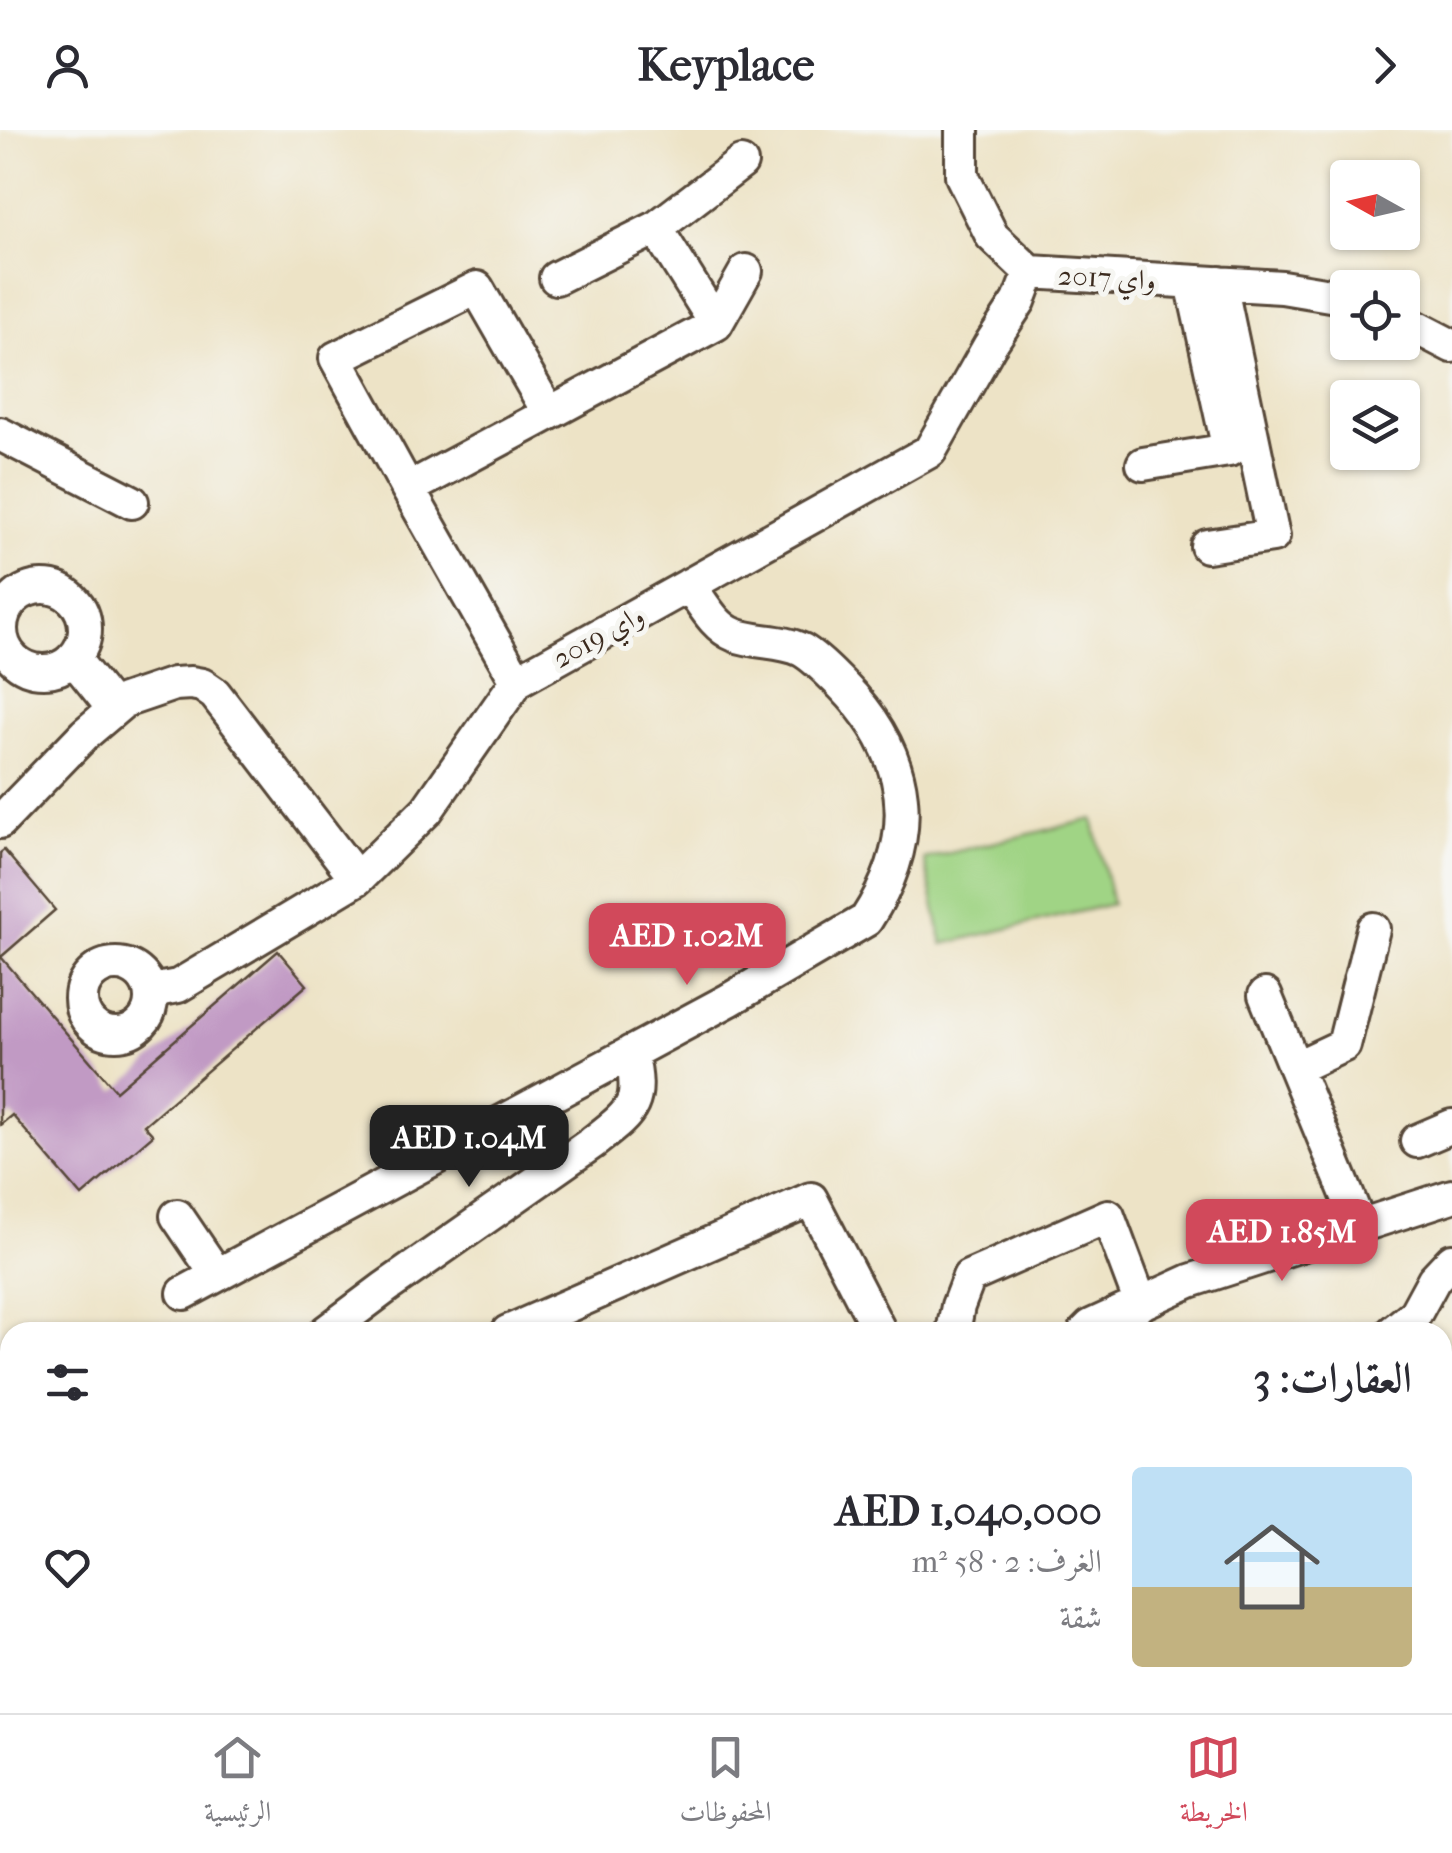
<!DOCTYPE html>
<html lang="ar">
<head>
<meta charset="utf-8">
<style>
  body { margin:0; font-family:"IM FELL French Canon",Amiri,serif; background:#f2f2f3; color:#2b2b33; direction:rtl; height:100vh; display:flex; flex-direction:column; font-size:38px; white-space:nowrap }
  * { box-sizing:border-box; margin:0 }
  p { font-size:32px; color:#7c7c81 }
  .icon { flex:none; width:55px; height:55px; fill:none; stroke:currentColor; stroke-width:2; stroke-linecap:round; stroke-linejoin:round }
  .map { position:relative; flex:1; overflow:hidden; direction:ltr }
  .sheet { position:absolute; left:0px; top:1192px; width:1452px; height:392px; display:flex; flex-direction:column; background:#fff; border-radius:30px 30px 0 0; box-shadow:0 2px 8px #0004; direction:rtl }
  .sheet>* { flex:none }
  .needle { width:65px; rotate:278deg }
  .tools { position:absolute; left:1330px; top:30px; display:grid; gap:20px }
  .tools a { display:grid; place-items:center; width:90px; height:90px; border-radius:10px; background:#fff; box-shadow:0 2px 8px #0004; font-size:50px }
  .price { position:absolute; translate:-50% -85px; padding:0 22px; border-radius:20px; background:#d1495b; color:#fff; font-size:32px; line-height:65px; filter:drop-shadow(0 2px 5px #0008) }
  .price::after { content:''; position:absolute; left:50%; top:60px; width:30px; height:22px; margin-left:-15px; background:inherit; clip-path:polygon(0 0,100% 0,50% 100%) }
  .price.current { background:#222; color:#fff }
  ul { padding:0; list-style:none }
  li { display:flex; align-items:center; gap:30px; height:250px; padding:0 40px }
  li+li { border-top:2px solid #e1e1e2 }
  li span { display:grid; place-items:center; flex:none; width:280px; height:200px; border-radius:10px; color:#555 }
  li>.icon { margin-inline-start:auto }
  span .icon { width:120px; height:120px; fill:#fffc; stroke-width:1 }
  li b { font-size:42px }
  h2 { display:flex; justify-content:space-between; align-items:center; height:120px; padding:0 40px; font-size:42px }
  header { display:flex; justify-content:space-between; align-items:center; height:130px; padding:0 40px; background:#fff; font-size:45px; font-weight:700 }
  .tab-bar { display:flex; justify-content:space-around; align-items:center; height:140px; border-top:2px solid #e1e1e2; background:#fff; font-size:28px; color:#7c7c81 }
  .tab-bar a { display:grid; justify-items:center; gap:5px }
  .tab-bar .current { color:#d1495b }
  .map>svg:first-child { display:block }
</style>
</head>
<body>
<header><svg class="icon" aria-label="forward" viewBox="0 0 24 24"><path d="M9 5l7 7-7 7"/></svg>Keyplace<svg class="icon" aria-label="person" viewBox="0 0 24 24"><circle cx="12" cy="8" r="4"/><path d="M4 21q1-7 8-7t8 7"/></svg></header>
<div class="map">
<svg width="1452" height="1583" viewBox="0 0 1452 1583">
  <rect width="100%" height="100%" fill="#f6f6f2"/>
  <filter id="ink" filterUnits="userSpaceOnUse"><feTurbulence type="fractalNoise" baseFrequency=".01" numOctaves="2"/><feDisplacementMap in="SourceGraphic" scale="20" xChannelSelector="R" yChannelSelector="G"/><feConvolveMatrix kernelMatrix="1 2 1 2 8 2 1 2 1" color-interpolation-filters="sRGB"/></filter>
  <filter id="wash" filterUnits="userSpaceOnUse"><feTurbulence type="fractalNoise" baseFrequency=".0048" numOctaves="4" result="noise"/><feDisplacementMap in="SourceGraphic" scale="40" xChannelSelector="R" yChannelSelector="G"/><feGaussianBlur stdDeviation="2.25" result="paint"/><feColorMatrix in="noise" values="0 0 0 0 0 0 0 0 0 0 0 0 0 0 0 0 0 1.4 0 .05"/><feComposite in="paint" operator="in"/></filter>
  <g filter="url(#wash)">
    <rect width="100%" height="100%" fill="#ede3c6"/>
    <path fill="#a0d485" stroke="#6e7f52" stroke-width="2.5" d="M1093 689 1112 774 943 814 924 729Z"/>
    <g id="blocks">
      <path fill="#c19ac4" d="M4 720 55 780 1 827 116 961 278 821 307 855 144 995 153 1005 82 1066 12 985 0 995V723Z"/>
    </g>
  </g>
  <g filter="url(#ink)">
    <use href="#blocks" fill-opacity="0" stroke="#564637" stroke-width="2.5"/>
    <g fill="none" stroke-linecap="round" stroke-linejoin="round">
      <g stroke="#564637" stroke-width="38">
        <path id="minor" d="M962 0V46L992 106 1030 142 1282 157 1348 168
          M656 98 716 194
          M556 148 656 98 741 33
          M1402 190 1452 216
          M0 304 132 372
          M1143 334 1229 320 1192 152
          M408 359 716 194 746 141
          M1207 416 1273 406 1220 153
          M1 499a42 42 0 1 1 84 0a42 42 0 1 1-84 0Z
          M73 528 113 578
          M517 551 408 359 336 228 477 158 549 283
          M0 692 85 604 124 571 174 554 191 553 202 555 215 564 357 749
          M81 869a35 35 0 1 1 70 0a35 35 0 1 1-70 0Z
          M151 861 178 856 357 749 427 680 517 551 930 321 990 215 1019 171 1030 142
          M1265 865 1360 1096
          M1295 938 1344 915 1373 799
          M1417 1011 1452 996
          M177 1086 217 1145
          M184 1163 729 870 866 790C921 706 912 626 842 555 831 544 816 528 802 520 781 510 756 513 735 505 714 497 702 472 689 455
          M326 1202 386 1157 592 1013C633 981 643 976 631 922
          M508 1202 811 1069 880 1202
          M953 1202 958 1176 969 1147 1108 1086 1141 1174
          M1085 1202 1091 1196 1190 1151 1452 1066
          M1393 1202 1415 1184 1434 1149 1452 1130
          M1442 1468 1452 1467
          M1025 1575 1029 1583"/>
      </g>
      <use href="#minor" stroke="#fff" stroke-width="32"/>
    </g>
  </g>
  <g text-anchor="middle" stroke-width="10" stroke-linejoin="round" paint-order="stroke">
    <g font-size="28" fill="#3b2a1e" stroke="#f6f6f2">
      <text transform="translate(1107 147) rotate(3)" y="10">واي 2017</text>
      <text transform="translate(598 506) rotate(-29)" y="10">واي 2019</text>
    </g>
  </g>
</svg>
<div class="tools">
<a><svg class="needle" viewBox="-14 -14 28 28"><path d="M0-13l5 13h-10z" fill="#e53935"/><path d="M0 13l5-13h-10z" fill="#7c7c81"/></svg></a>
<a><svg class="icon" aria-label="locate" viewBox="0 0 24 24"><circle cx="12" cy="12" r="6"/><path d="M12 2v4M12 18v4M2 12h4M18 12h4"/></svg></a>
<a><svg class="icon" aria-label="layers" viewBox="0 0 24 24"><path d="M12 4l9 5-9 5-9-5zM3 14l9 5 9-5"/></svg></a>
</div>
<b class="price" style="left:687px;top:858px">AED 1.02M</b>
<b class="price current" style="left:469px;top:1060px">AED 1.04M</b>
<b class="price" style="left:1282px;top:1154px">AED 1.85M</b>
<section class="sheet">
<h2>العقارات: 3<svg class="icon" aria-label="filters" viewBox="0 0 24 24"><path d="M4 7h16M4 17h16"/><circle cx="9" cy="7" r="2"/><circle cx="15" cy="17" r="2"/></svg></h2>
<ul>
<li><span style="background:linear-gradient(#bfe0f5 60%,#c2b280 0)"><svg class="icon" aria-label="home" viewBox="0 0 24 24"><path d="M3 11l9-7 9 7M6 9v11h12V9"/></svg></span><div><b>AED 1,040,000</b><p>الغرف: 2 · 58 m²</p><p>شقة</p></div><svg class="icon" aria-label="heart" viewBox="0 0 24 24"><path d="M12 20l-8-8c-3-5 5-10 8-4 3-6 11-1 8 4z"/></svg></li>
</ul>
</section>
</div>
<nav class="tab-bar">
<a class="current"><svg class="icon" aria-label="map" viewBox="0 0 24 24"><path d="M3 6l6-2 6 2 6-2v14l-6 2-6-2-6 2zM9 4v14M15 6v14"/></svg>الخريطة</a>
<a><svg class="icon" aria-label="saved" viewBox="0 0 24 24"><path d="M7 4h10v16l-5-4-5 4z"/></svg>المحفوظات</a>
<a><svg class="icon" aria-label="home" viewBox="0 0 24 24"><path d="M3 11l9-7 9 7M6 9v11h12V9"/></svg>الرئيسية</a>
</nav>
</body>
</html>
